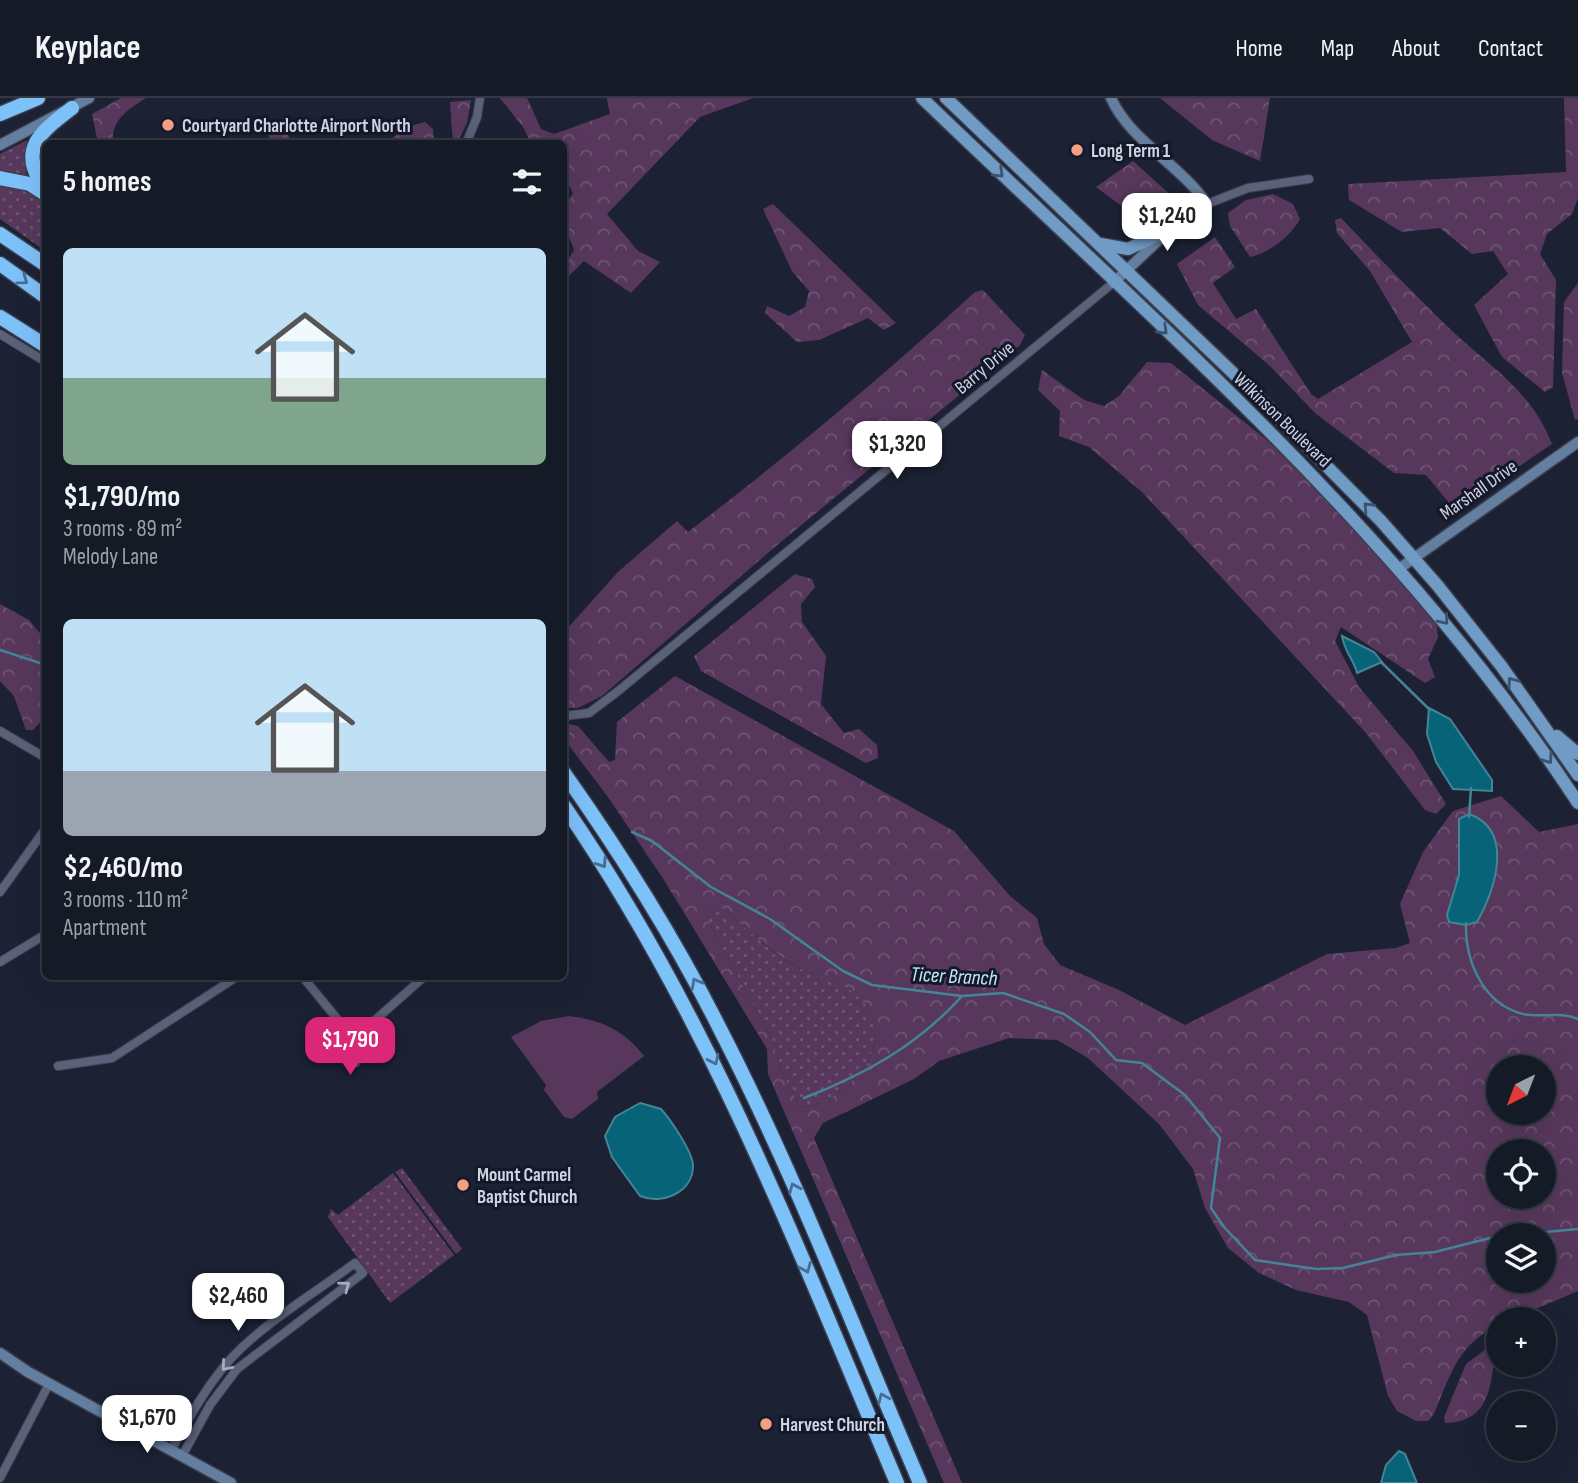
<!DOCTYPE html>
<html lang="en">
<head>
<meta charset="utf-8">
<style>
  body { margin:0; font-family:"Sofia Sans Condensed",sans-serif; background:#1e232f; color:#f1f3f6; height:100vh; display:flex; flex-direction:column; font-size:26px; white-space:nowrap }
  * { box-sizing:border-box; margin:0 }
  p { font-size:23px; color:#9da1a7 }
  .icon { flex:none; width:38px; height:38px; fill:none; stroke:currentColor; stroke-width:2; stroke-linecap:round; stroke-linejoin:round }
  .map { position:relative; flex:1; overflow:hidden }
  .side { position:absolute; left:42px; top:42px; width:525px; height:840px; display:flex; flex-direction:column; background:#151a27; border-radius:10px; box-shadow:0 7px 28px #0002,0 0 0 2px #343844 }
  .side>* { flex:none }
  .needle { width:46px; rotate:222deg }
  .fabs { position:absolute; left:1486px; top:957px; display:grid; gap:14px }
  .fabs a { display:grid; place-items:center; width:70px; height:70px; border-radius:50%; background:#151a27; box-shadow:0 7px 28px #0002,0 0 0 2px #343844; font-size:35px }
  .price { position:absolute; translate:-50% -60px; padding:0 16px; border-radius:14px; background:#fff; color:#222; font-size:23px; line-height:46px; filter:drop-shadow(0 2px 4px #0008) }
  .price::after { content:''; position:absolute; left:50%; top:42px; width:21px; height:16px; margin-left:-10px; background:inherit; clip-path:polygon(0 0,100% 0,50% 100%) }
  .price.on { background:#db2777; color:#fff }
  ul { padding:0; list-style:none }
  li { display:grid; align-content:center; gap:14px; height:371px; padding:0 21px }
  li span { display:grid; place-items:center; height:217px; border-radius:10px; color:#555 }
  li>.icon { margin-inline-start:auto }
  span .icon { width:126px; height:126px; fill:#fffc; stroke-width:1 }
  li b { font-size:30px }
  h2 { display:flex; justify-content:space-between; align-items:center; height:84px; padding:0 21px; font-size:30px }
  header { display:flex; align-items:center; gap:42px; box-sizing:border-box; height:98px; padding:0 35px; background:#151a27; border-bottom:2px solid #343844 }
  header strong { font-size:33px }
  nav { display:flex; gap:38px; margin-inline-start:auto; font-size:24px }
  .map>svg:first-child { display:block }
</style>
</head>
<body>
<header>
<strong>Keyplace</strong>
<nav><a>Home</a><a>Map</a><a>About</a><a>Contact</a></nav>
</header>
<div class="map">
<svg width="1578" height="1385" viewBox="0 0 1578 1385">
  <defs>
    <pattern id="green-dots" width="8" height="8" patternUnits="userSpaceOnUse" patternTransform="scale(1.75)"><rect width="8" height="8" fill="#57385c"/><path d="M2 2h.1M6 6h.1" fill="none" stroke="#6e5473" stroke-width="1.8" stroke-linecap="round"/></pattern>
    <pattern id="forest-crowns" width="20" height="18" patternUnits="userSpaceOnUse" patternTransform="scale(1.75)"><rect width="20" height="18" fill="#57385c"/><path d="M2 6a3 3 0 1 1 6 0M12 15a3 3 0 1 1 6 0" fill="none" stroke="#6e5473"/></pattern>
  </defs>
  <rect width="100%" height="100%" fill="#1c2234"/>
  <path fill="url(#green-dots)" d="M27 42 26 80 0 75V56Z
    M0 85 35 95 45 103V153L0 121Z
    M716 805C742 826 768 853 797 869 814 878 836 881 851 892 882 914 882 950 859 976 844 992 823 1009 800 1009L781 972 773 943 713 833 706 814Z
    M402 1070 462 1151 456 1156 395 1074Z
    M393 1075 454 1157 390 1205 328 1119 331 1111 338 1117Z"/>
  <path fill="url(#forest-crowns)" fill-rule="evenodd" d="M121 0H146C127 12 111 22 113 45H98L92 16Z
    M500 0H527L541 31 554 36 610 16 607 0H753L700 19 607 116 638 153 660 164 631 195 584 163 564 183V168L574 152C565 127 558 120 573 95L564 77V46L531 45 523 29Z
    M1160 0H1270L1260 63 1212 42Z
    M1564 0H1578V100L1572 116 1547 136 1540 156 1556 182 1553 289 1545 294 1502 259 1474 207 1508 176 1493 153 1472 156 1440 130 1402 134 1349 102 1348 86 1566 74Z
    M471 2 467 25 457 45H453L450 4Z
    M425 24 433 31 434 45H385L410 28Z
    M283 27 292 45H270L267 30Z
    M1133 63 1175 101 1146 121 1135 118 1096 89Z
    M1273 96 1293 106 1300 121C1291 138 1269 155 1250 159L1230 128 1228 115 1246 102Z
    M773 106 896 225 884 232 868 220 819 242 797 244 765 215 767 208 789 218 805 209 809 193 792 173 763 111Z
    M1341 120C1377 158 1413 195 1450 231 1490 269 1531 292 1552 346L1455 412 1426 377 1394 375 1315 315 1269 267 1198 207 1177 166 1215 139 1235 169 1213 185 1236 221 1256 211 1311 296 1318 301 1412 244 1370 173 1337 135 1335 122Z
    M1578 185V321L1575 322 1562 275 1564 204Z
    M983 192 1025 237 1020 247 776 448 602 598 578 610H564V534L618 474 677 423 688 434C788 358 883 278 975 194Z
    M1147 264 1171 265 1268 343 1358 434 1436 522 1438 539 1428 561 1435 579 1425 585 1341 529 1335 543 1359 589 1413 653 1446 706 1436 716 1425 712 1366 635 1142 394 1089 349 1059 338 1060 313 1038 292 1042 272 1084 302 1104 308 1119 298Z
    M795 476 812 481 815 489 801 506 802 524 826 558 821 606 844 635 859 631 877 647 878 660 866 665 701 573 694 558Z
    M0 506 29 522 45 541V619L33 632H26L14 598 0 583Z
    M675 578 954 733 1010 798 1037 820 1044 846 1060 867 1119 892 1185 927 1327 856 1396 850 1410 845 1400 806 1423 754 1453 713 1501 698 1539 734 1578 726V1193L1512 1221 1498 1222V1228C1458 1245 1450 1278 1434 1316L1428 1323H1416L1397 1313 1388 1298 1367 1217 1349 1204 1296 1192 1259 1175 1228 1150 1205 1110 1193 1071 1159 1026 1088 960 1057 942 1009 940 939 963 914 981 823 1025 814 1040 962 1385H944L768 976 767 951 664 782 608 699 564 641V625L578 628 609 664 615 662 617 624ZM717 806C742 826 769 853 797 869 814 878 836 881 851 893 882 915 882 950 859 976 844 992 823 1009 800 1009L781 972 773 943 713 833 706 814ZM1498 970H1544V1015H1498ZM1498 1054H1544V1099H1498ZM1498 1138H1544V1183H1498Z
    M1498 1242 1499 1267 1493 1270C1489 1302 1481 1324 1445 1325L1444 1319 1466 1266Z"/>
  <path fill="#57385c" d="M569 918C601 922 624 932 644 958L597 994 598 1001 572 1021 564 1019 544 992 546 987 511 939 541 923Z"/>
  <path fill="#076377" stroke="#438597" stroke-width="2" d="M1342 538 1374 554 1382 564 1357 575C1353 560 1345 555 1342 538Z
    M1429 610 1450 621 1492 682V693L1453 691 1436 664 1427 636Z
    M1469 716C1515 732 1495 793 1477 824L1466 827 1449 824 1447 817 1459 777V721Z
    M640 1005 661 1011C670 1021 693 1054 693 1068 693 1095 661 1107 640 1098L612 1059 605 1038 615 1019Z
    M1399 1353 1405 1356 1417 1385H1381L1386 1367Z"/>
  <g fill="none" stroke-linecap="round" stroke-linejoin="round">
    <path stroke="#438597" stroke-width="2.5" d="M0 552 46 567
      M1381 564 1430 612
      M1469 719 1471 690
      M632 734 652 743 711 789 770 821 843 873 872 887 962 898 1003 895 1064 916 1090 934 1116 962 1142 965 1185 997 1220 1040 1211 1110 1224 1129 1255 1162 1316 1171 1343 1170 1396 1157 1435 1154 1498 1138
      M1466 825C1465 863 1483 906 1523 916 1542 920 1560 913 1578 921
      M804 1000C864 977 918 947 962 898
      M1504 1138 1578 1131"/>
    <g stroke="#3b3f4f" stroke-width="10">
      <path id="street" d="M466 46 477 19 480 0
        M1207 106 1248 90 1309 81
        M0 236 46 264
        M564 618 589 615 617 594 1113 185
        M0 633 46 660
        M0 794 46 730
        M0 864 46 836
        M302 878 343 928 355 935 365 931 425 878
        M355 935 360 957 356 965H351L346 958 355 943
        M58 968 112 960 238 878
        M171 1352C188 1322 204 1292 227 1265 260 1227 315 1195 355 1165L363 1175 237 1271 210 1307 182 1358
        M0 1380 49 1286"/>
    </g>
    <g stroke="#3b3f4f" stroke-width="13">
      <path id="secondary" d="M1111 0C1130 43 1181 67 1207 106L1178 124 1113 185
        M0 47 89 0
        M1400 470 1578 344
        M0 1255 28 1274 231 1385"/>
    </g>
    <g stroke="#3b3f4f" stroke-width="15">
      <path id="primary" d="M922 0C1153 223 1401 434 1578 705
        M946 0 1256 297 1381 423 1438 488 1502 569 1578 677
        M1101 146 1128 151 1169 132
        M1557 638 1578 656"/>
    </g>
    <g stroke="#3b3f4f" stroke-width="17">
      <path id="highway" d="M0 16 38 0
        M0 80 30 86 44 95
        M46 91C15 52 42 33 72 10
        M0 136 46 167
        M0 166 46 199
        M0 219 46 248
        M564 675C622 757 676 843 721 933 796 1079 855 1234 920 1385
        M564 708C710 920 797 1149 897 1385"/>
    </g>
    <use href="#street" stroke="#5a6178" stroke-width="8"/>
    <use href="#secondary" stroke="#647e9f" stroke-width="10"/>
    <use href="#primary" stroke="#6f9bc5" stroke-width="12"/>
    <use href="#highway" stroke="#7dc1f9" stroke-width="14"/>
  </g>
  <defs><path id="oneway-chevron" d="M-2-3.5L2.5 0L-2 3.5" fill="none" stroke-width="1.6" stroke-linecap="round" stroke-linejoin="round" transform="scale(1.75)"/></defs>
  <g stroke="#3c5370">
    <use href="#oneway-chevron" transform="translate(999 75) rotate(44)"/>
    <use href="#oneway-chevron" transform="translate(1163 232) rotate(44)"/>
    <use href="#oneway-chevron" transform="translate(1368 409) rotate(-133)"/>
    <use href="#oneway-chevron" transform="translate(1444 522) rotate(51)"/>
    <use href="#oneway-chevron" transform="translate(1512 584) rotate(-126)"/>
    <use href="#oneway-chevron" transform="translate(1548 661) rotate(55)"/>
  </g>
  <g stroke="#486c92">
    <use href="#oneway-chevron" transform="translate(23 182) rotate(36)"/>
    <use href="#oneway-chevron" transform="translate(602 765) rotate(57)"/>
    <use href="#oneway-chevron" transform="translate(696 885) rotate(-119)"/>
    <use href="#oneway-chevron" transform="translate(714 962) rotate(64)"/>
    <use href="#oneway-chevron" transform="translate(794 1090) rotate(-113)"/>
    <use href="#oneway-chevron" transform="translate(806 1170) rotate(67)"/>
    <use href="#oneway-chevron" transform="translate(883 1300) rotate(-114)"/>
  </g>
  <g stroke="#a7acbc">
    <use href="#oneway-chevron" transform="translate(345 1188) rotate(-37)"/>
    <use href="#oneway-chevron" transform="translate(226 1268) rotate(131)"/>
  </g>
  <g fill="#f3a082" stroke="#13182a" stroke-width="2.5">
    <circle cx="168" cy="27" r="7"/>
    <circle cx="1077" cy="52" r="7"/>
    <circle cx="463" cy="1087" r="7"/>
    <circle cx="766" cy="1326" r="7"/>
  </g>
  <g text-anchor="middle" stroke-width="6" stroke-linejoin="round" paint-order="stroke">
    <g font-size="19" font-weight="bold" fill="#d0d4e1" stroke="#13182a" text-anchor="start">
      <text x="182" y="34">Courtyard Charlotte Airport North</text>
      <text x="1091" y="59">Long Term 1</text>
      <text x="477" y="1083">Mount Carmel<tspan x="477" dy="22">Baptist Church</tspan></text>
      <text x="780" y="1333">Harvest Church</text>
    </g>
    <g font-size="19" fill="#d0d4e1" stroke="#13182a">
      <text transform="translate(984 269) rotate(-40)" y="7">Barry Drive</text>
      <text transform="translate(1283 321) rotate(44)" y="7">Wilkinson Boulevard</text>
      <text transform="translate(1478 391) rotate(-35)" y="7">Marshall Drive</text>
    </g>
    <g font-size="21" font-style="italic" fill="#c4ebf8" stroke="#13182a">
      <text transform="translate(954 878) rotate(3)" y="7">Ticer Branch</text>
    </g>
  </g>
</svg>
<div class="fabs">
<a><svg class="needle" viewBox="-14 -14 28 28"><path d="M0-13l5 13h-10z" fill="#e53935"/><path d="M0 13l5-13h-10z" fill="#9da1a7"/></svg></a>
<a><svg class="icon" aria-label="locate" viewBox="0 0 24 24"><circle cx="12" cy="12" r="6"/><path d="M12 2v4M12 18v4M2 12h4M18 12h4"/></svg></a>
<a><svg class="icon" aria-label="layers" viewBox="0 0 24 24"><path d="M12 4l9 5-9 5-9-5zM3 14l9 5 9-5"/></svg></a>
<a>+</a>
<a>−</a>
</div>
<b class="price" style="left:1167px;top:155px">$1,240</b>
<b class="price" style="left:897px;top:383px">$1,320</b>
<b class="price on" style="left:350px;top:979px">$1,790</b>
<b class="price" style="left:238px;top:1235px">$2,460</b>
<b class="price" style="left:147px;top:1357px">$1,670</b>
<section class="side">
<h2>5 homes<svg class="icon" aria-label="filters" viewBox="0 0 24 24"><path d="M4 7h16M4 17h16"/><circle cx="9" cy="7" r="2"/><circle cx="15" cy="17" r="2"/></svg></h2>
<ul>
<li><span style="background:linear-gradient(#bfe0f5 60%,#7fa58c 0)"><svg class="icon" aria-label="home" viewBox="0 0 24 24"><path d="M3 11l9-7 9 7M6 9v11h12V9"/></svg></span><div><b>$1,790/mo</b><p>3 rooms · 89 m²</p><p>Melody Lane</p></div></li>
<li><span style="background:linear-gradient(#bfe0f5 70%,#9aa5b1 0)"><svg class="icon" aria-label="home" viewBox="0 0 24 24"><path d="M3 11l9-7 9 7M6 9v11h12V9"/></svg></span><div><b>$2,460/mo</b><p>3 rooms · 110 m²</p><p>Apartment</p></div></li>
</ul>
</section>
</div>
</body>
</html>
